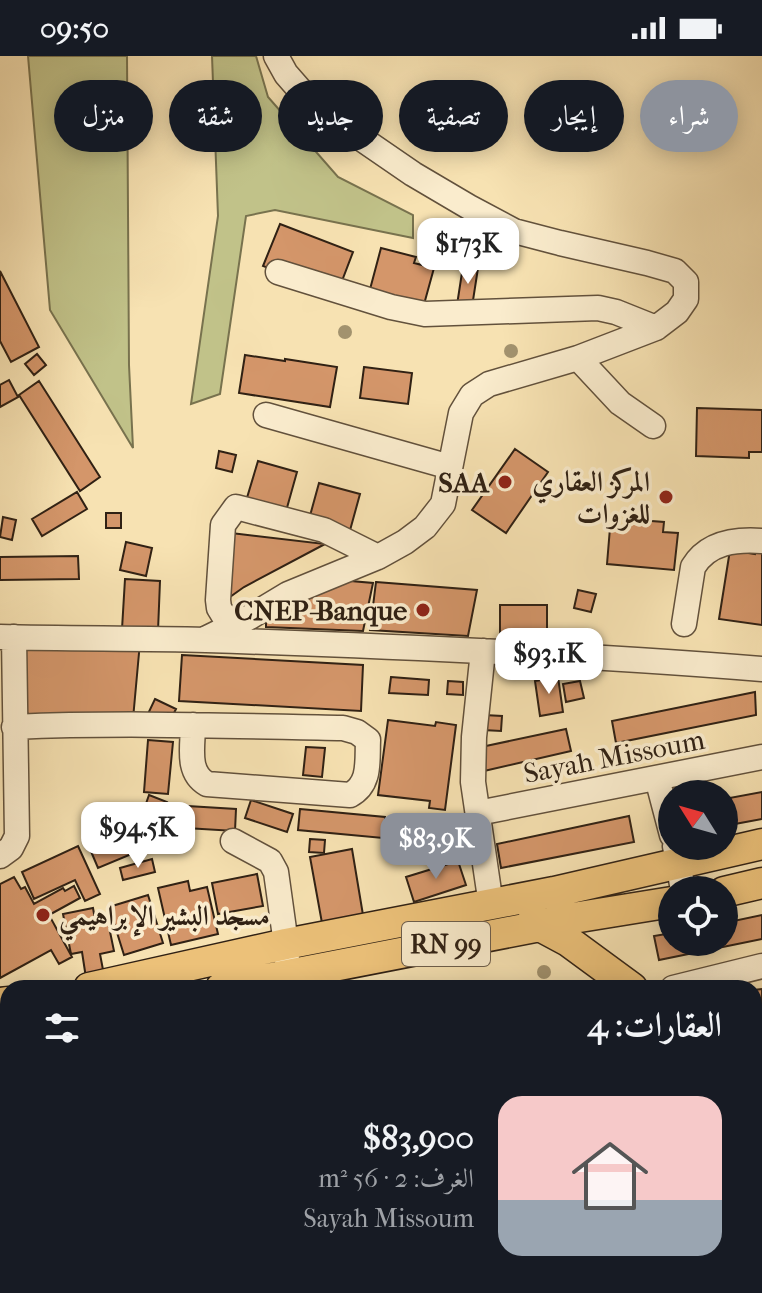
<!DOCTYPE html>
<html lang="ar">
<head>
<meta charset="utf-8">
<style>
  body { margin:0; font-family:"IM FELL French Canon",Amiri,serif; background:#242831; color:#f1f3f6; direction:rtl; height:100vh; display:flex; flex-direction:column; font-size:30px; white-space:nowrap }
  * { box-sizing:border-box; margin:0 }
  p { font-size:26px; color:#9ea1a6 }
  .icon { flex:none; width:44px; height:44px; fill:none; stroke:currentColor; stroke-width:2; stroke-linecap:round; stroke-linejoin:round }
  .map { position:relative; flex:1; overflow:hidden; direction:ltr }
  .details { position:absolute; left:0px; top:924px; width:762px; height:314px; display:flex; flex-direction:column; background:#171b24; border-radius:24px 24px 0 0; box-shadow:0 4px 20px #0003; direction:rtl }
  .details>* { flex:none }
  .banner { position:absolute; left:24px; top:24px; width:714px; height:72px; direction:rtl; display:flex; gap:16px }
  .needle { width:52px; rotate:307deg }
  .buttons { position:absolute; left:658px; top:724px; display:grid; gap:16px }
  .buttons a { display:grid; place-items:center; width:80px; height:80px; border-radius:50%; background:#171b24; box-shadow:0 4px 20px #0003; font-size:40px }
  .price { position:absolute; translate:-50% -68px; padding:0 18px; border-radius:16px; background:#fff; color:#222; font-size:26px; line-height:52px; filter:drop-shadow(0 2px 4px #0008) }
  .price::after { content:''; position:absolute; left:50%; top:48px; width:24px; height:18px; margin-left:-12px; background:inherit; clip-path:polygon(0 0,100% 0,50% 100%) }
  .price.on { background:#8c9099; color:#fff }
  ul { padding:0; list-style:none }
  li { display:flex; align-items:center; gap:24px; height:200px; padding:0 40px }
  li span { display:grid; place-items:center; flex:none; width:224px; height:160px; border-radius:24px; color:#555 }
  li>.icon { margin-inline-start:auto }
  span .icon { width:96px; height:96px; fill:#fffc; stroke-width:1 }
  li b { font-size:34px }
  h2 { display:flex; justify-content:space-between; align-items:center; height:96px; padding:0 40px; font-size:34px }
  .chip { padding:0 28px; border-radius:36px; background:#171b24; box-shadow:0 4px 20px #0003; font-size:28px; line-height:72px }
  .chip.on { background:#8c9099; color:#fff }
  .status { display:flex; justify-content:space-between; align-items:center; height:56px; padding:0 40px; background:#171b24; direction:ltr }
  .status svg { height:22px; fill:currentColor }
  .map>svg:first-child { display:block }
</style>
</head>
<body>
<div class="status"><b>09:50</b><svg viewBox="0 0 49 12"><path d="M0 12V9h3v3zM5 12V6h3v6zM10 12V3h3v9zM15 12V0h3v12zM26 1h20v11H26zM47 4h2v5h-2z"/></svg></div>
<div class="map">
<svg width="762" height="1237" viewBox="0 0 762 1237">
  <rect width="100%" height="100%" fill="#f7e2b2"/>
  <filter id="stains"><feTurbulence type="fractalNoise" baseFrequency=".0025" numOctaves="4"/><feColorMatrix values="0 0 0 0 .2 0 0 0 0 .09 0 0 0 0 .02 0 0 0 .5 -.17"/></filter>
  <radialGradient id="worn" r=".72"><stop offset=".6" stop-color="#630" stop-opacity="0"/><stop offset="1" stop-color="#630" stop-opacity=".3"/></radialGradient>
  <path fill="#c1c289" stroke="#78724e" stroke-width="2" d="M28 0H127L129 309 133 392 50 254Z
    M212 0H256L268 41 338 121 413 159V182L275 154 246 160 220 338 191 348 218 160Z"/>
  <path fill="#d4966a" stroke="#302114" stroke-width="2" d="M280 168 353 196 337 238 263 210Z
    M381 192 416 201 414 207 434 212 423 252 369 237Z
    M463 210 478 212 472 251 457 249Z
    M0 215 39 291 11 306 0 285Z
    M37 298 46 309 34 319 25 308Z
    M245 299 285 305V303L337 311 330 351 239 337Z
    M364 311 412 317 408 348 360 342Z
    M9 324 18 341 0 351V329Z
    M39 325 100 421 80 435 19 339Z
    M697 352 762 354V396H749V402L696 400Z
    M515 393 548 416 506 477 472 454Z
    M219 395 236 399 232 416 216 412Z
    M258 405 297 416 283 466 243 455Z
    M319 427 360 438 349 478 308 467Z
    M77 436 87 453 42 480 32 463Z
    M106 457H121V472H106Z
    M3 461 16 464 12 484 0 481Z
    M625 463 664 466 663 476 678 477 674 514 607 508 610 472 624 474Z
    M231 477 325 488 244 531 220 548Z
    M126 486 152 492 146 520 120 514Z
    M757 486 762 487V569L719 563 730 494 755 498Z
    M78 500 79 523 0 524V501Z
    M125 523 160 525 158 575 122 573Z
    M339 524 373 527 363 575 266 571V559Z
    M376 526 477 534 468 580 370 574Z
    M578 534 596 538 591 556 574 552Z
    M500 549H547V587L500 586Z
    M22 584 140 586 133 663 21 668Z
    M182 599 363 609 361 655 179 645Z
    M391 621 429 624 428 639 389 637Z
    M558 621 563 656 540 660 535 625Z
    M448 625 463 626V639L447 638Z
    M580 625 584 642 566 646 563 628Z
    M755 636 756 659 616 687 612 665Z
    M155 643 176 653 167 671 146 662Z
    M484 659 502 660 501 675 483 674Z
    M388 664 435 670 436 666 456 669 445 754 429 752 430 745 378 739Z
    M566 673 571 695 484 715 481 691Z
    M148 684 173 686 168 738 144 736Z
    M306 691 325 692 322 721 303 719Z
    M762 736V763L724 770V743Z
    M149 739 167 746 161 765 142 759Z
    M251 744 293 758 287 776 245 762Z
    M171 749 236 753 235 775 169 771Z
    M300 753 385 761V763L416 766 415 785 298 774Z
    M629 760 634 786 501 812 497 788Z
    M127 779 134 797 98 812 90 793Z
    M310 783 325 784 324 797 309 796Z
    M418 784 419 796 393 797V785Z
    M78 790 100 838 85 845 75 824 34 843 22 816Z
    M352 793 363 859 322 867 310 801Z
    M152 803 155 816 123 824 120 812Z
    M458 805 466 829 414 846 406 821Z
    M257 818 263 850 218 858 212 827Z
    M14 821 21 833 25 831 34 848 63 832 65 835 74 830 80 842 49 859 72 901 59 908 51 894 0 922V828Z
    M188 825 190 835 207 831 218 878 171 889 158 832Z
    M148 839 163 887 124 899 109 851Z
    M93 852 96 869 108 866 114 895 100 898 104 919 86 922 82 896 71 898 63 858Z
    M762 859V883L659 904 654 880 672 877V886H724V867Z
    M762 933V957L754 959V934Z
    M8 1056V1109L0 1110V1057Z
    M0 1116H8V1187H0Z
    M0 1190H8V1207H0Z
    M43 1230H71V1237H43Z
    M400 1230H524L525 1237H400Z
    M524 1230H567V1237H525Z
    M614 1230H668L669 1237H615Z"/>
  <g fill="none" stroke-linecap="round" stroke-linejoin="round">
    <g stroke="#62513c" stroke-width="27">
      <path id="minor" d="M278 216 391 251 425 258 598 252 616 256 656 272
        M578 302 620 347 653 370
        M266 359 450 411
        M684 568 693 511C708 486 736 483 762 485
        M230 570 219 552 218 544 223 469 236 451 324 474 378 501
        M0 581C69 583 137 582 206 584 391 590 577 598 762 613
        M203 584 250 561 288 538 378 501 405 486 425 471 443 448 461 357 472 339 489 328 578 302 656 272 677 256 686 243V226L675 215 647 207 560 187 514 175 469 151 413 118 314 50 286 18 276 0
        M483 595 474 681 473 726 491 849
        M14 671C124 666 233 670 343 672L357 676 368 684C367 705 371 728 350 739L207 728C186 716 193 690 193 669
        M657 722 672 779
        M478 757 762 701
        M233 785 270 805 276 816 286 888 287 904
        M675 790 683 834
        M0 800 11 792 17 780 14 581
        M673 932 762 910
        M754 978 762 976
        M678 1230 680 1237"/>
    </g>
    <g stroke="#302114" stroke-width="33">
      <path id="major" d="M724 836 762 827
        M534 861 540 870 568 885 632 932
        M89 932 286 888 554 836 762 788
        M221 932 540 870 567 863 672 846
        M0 947 8 946
        M0 978 8 976
        M754 1005 762 1010"/>
    </g>
    <use href="#minor" stroke="#faeccd" stroke-width="24"/>
    <use href="#major" stroke="#ecc179" stroke-width="30"/>
  </g>
  <g fill="#a2926e">
    <circle cx="360" cy="45" r="7"/>
    <circle cx="345" cy="276" r="7"/>
    <circle cx="511" cy="295" r="7"/>
    <circle cx="544" cy="916" r="7"/>
  </g>
  <g fill="#8f2418" stroke="#faeccd" stroke-width="3">
    <circle cx="505" cy="426" r="8"/>
    <circle cx="666" cy="441" r="8"/>
    <circle cx="423" cy="554" r="8"/>
    <circle cx="43" cy="859" r="8"/>
  </g>
  <g text-anchor="middle" stroke-width="7" stroke-linejoin="round" paint-order="stroke">
    <rect fill="#faeccd" stroke="#6d5e4c" stroke-width="2" x="402" y="866" width="88" height="44" rx="6"/>
    <g font-size="26" font-weight="bold" fill="#302114">
      <text x="446" y="897">RN 99</text>
    </g>
    <g font-size="28" font-weight="bold" fill="#302114" stroke="#faeccd" text-anchor="end">
      <text x="650" y="435">المركز العقاري<tspan x="650" dy="32">للغزوات</tspan></text>
      <text x="489" y="436">SAA</text>
      <text x="407" y="564">CNEP-Banque</text>
      <text x="59" y="869" text-anchor="start">مسجد البشير الإبراهيمي</text>
    </g>
    <g font-size="28" fill="#302114" stroke="#faeccd">
      <text transform="translate(614 700) rotate(-11)" y="10">Sayah Missoum</text>
    </g>
  </g>
  <rect width="100%" height="100%" filter="url(#stains)"/>
  <rect width="100%" height="100%" fill="url(#worn)"/>
</svg>
<div class="buttons">
<a><svg class="needle" viewBox="-14 -14 28 28"><path d="M0-13l5 13h-10z" fill="#e53935"/><path d="M0 13l5-13h-10z" fill="#9ea1a6"/></svg></a>
<a><svg class="icon" aria-label="locate" viewBox="0 0 24 24"><circle cx="12" cy="12" r="6"/><path d="M12 2v4M12 18v4M2 12h4M18 12h4"/></svg></a>
</div>
<b class="price" style="left:468px;top:230px">$173K</b>
<b class="price" style="left:549px;top:640px">$93.1K</b>
<b class="price" style="left:138px;top:814px">$94.5K</b>
<b class="price on" style="left:436px;top:825px">$83.9K</b>
<div class="banner">
<a class="chip on">شراء</a>
<a class="chip">إيجار</a>
<a class="chip">تصفية</a>
<a class="chip">جديد</a>
<a class="chip">شقة</a>
<a class="chip">منزل</a>
</div>
<section class="details">
<h2>العقارات: 4<svg class="icon" aria-label="filters" viewBox="0 0 24 24"><path d="M4 7h16M4 17h16"/><circle cx="9" cy="7" r="2"/><circle cx="15" cy="17" r="2"/></svg></h2>
<ul>
<li><span style="background:linear-gradient(#f6c9c9 65%,#9aa5b1 0)"><svg class="icon" aria-label="home" viewBox="0 0 24 24"><path d="M3 11l9-7 9 7M6 9v11h12V9"/></svg></span><div><b>$83,900</b><p>الغرف: 2 · 56 m²</p><p>Sayah Missoum</p></div></li>
</ul>
</section>
</div>
</body>
</html>
